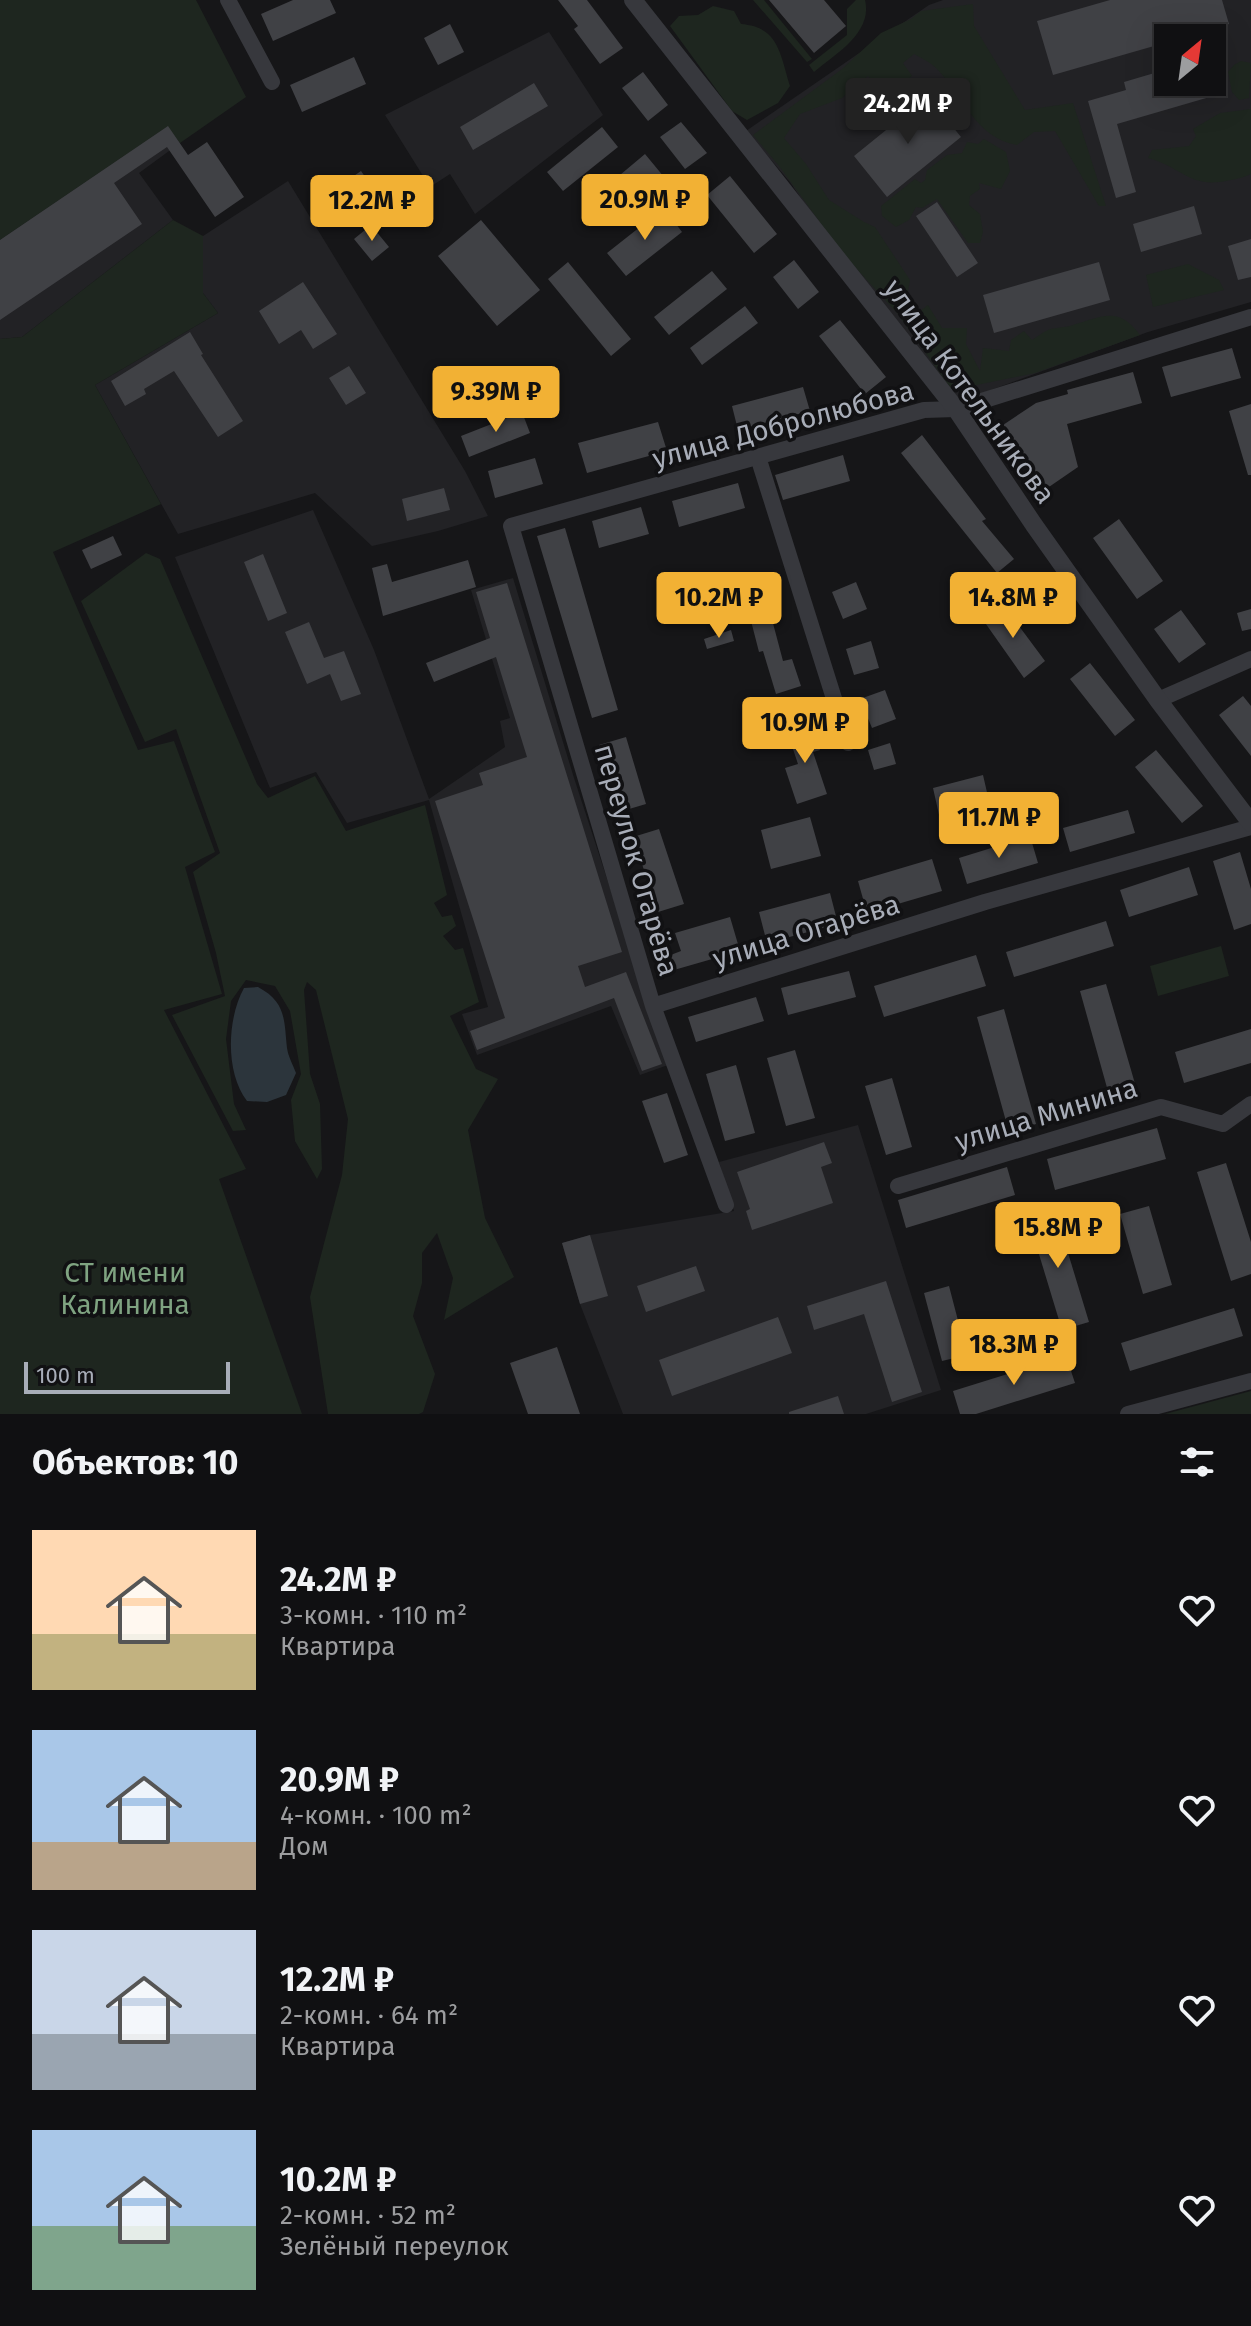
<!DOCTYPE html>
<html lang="ru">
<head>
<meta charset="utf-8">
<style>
  body { margin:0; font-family:"Fira Sans",sans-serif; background:#19191b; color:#f1f3f6; height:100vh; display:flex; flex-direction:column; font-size:30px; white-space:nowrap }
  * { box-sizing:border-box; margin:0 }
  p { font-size:26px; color:#9c9d9f }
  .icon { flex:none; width:44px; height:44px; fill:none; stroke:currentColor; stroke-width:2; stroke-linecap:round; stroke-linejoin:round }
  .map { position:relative; height:1414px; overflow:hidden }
  .drawer { display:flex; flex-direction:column; background:#101012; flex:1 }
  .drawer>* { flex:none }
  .needle { width:52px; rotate:29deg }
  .fabs { position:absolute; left:1154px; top:24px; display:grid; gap:16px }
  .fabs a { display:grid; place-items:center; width:72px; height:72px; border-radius:0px; background:#101012; box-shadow:0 8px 32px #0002,0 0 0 2px #303032; font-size:40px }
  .scale { position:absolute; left:24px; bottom:20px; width:206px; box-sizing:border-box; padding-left:8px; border:4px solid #a8adb8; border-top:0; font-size:22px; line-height:28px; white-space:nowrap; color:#a8adb8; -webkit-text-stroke:6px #111113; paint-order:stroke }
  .price { position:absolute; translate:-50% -68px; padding:0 18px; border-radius:8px; background:#f2b134; color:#111; font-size:26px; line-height:52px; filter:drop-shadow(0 2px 4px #0008) }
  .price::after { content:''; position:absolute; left:50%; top:48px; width:24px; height:18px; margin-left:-12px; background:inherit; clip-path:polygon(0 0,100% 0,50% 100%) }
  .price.selected { background:#222; color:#fff }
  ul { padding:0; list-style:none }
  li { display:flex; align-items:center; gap:24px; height:200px; padding:0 32px }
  li span { display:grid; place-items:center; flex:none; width:224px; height:160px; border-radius:0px; color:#555 }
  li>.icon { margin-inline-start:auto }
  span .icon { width:96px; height:96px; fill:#fffc; stroke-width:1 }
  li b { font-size:34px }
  h2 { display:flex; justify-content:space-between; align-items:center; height:96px; padding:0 32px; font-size:34px }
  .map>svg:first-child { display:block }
</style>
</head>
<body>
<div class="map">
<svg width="1251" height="1414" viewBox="0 0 1251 1414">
  <rect width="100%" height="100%" fill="#161618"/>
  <path fill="#222225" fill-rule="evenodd" d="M943 0H1251V302L1148 332 961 401 869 299 790 182 746 131 929 5ZM1168 38H1212V82H1168Z
    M549 32 603 115 475 214 450 174 430 187 385 115Z
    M168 126 180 143 139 173 173 220 22 337 0 339V240Z
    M288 181 465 471 488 516 438 531 372 546 315 493 178 534 95 385 218 313 203 293V236Z
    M313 510 374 650 429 799 505 747 500 721 510 718 471 590 513 578 574 778 668 1065 640 1075 611 1006 477 1055 462 1014 488 1007 429 800 347 823 316 772 270 788 175 557Z
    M858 1125 941 1390 866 1414H623L580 1304 562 1243 590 1235 734 1211 719 1162Z"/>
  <path fill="#1e261f" d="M0 0H196L246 97 180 143 167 127 0 240Z
    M753 0H764L812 59 807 62Z
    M856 0H865C873 33 835 54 814 72L809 65 847 35V9Z
    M973 4 974 26 1025 110 1073 103 1106 206H1099L1055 131 1034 132 1017 145C975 138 962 94 936 68 930 62 921 58 914 54L903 63 912 76 884 97 868 76 842 98 800 114 784 138 806 164 829 200 864 222 875 227 910 280 907 296 919 312 928 305 942 328H967L966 344 980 371 983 348 1009 351 1011 340 1024 331 1032 340C1037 337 1043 332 1048 330 1056 327 1065 328 1073 325 1103 316 1119 306 1140 335L1035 373 952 390 897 313 844 255 779 166 753 135 842 69 881 33 911 19 921 11Z
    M713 6 734 11 741 24C779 27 780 54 790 86L778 103 747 120 732 111 670 26 679 16 698 15Z
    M1241 61 1251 63 1249 98 1239 100 1232 92 1228 72 1234 65Z
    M1251 109V174C1243 178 1235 179 1226 181 1189 188 1182 167 1148 158L1152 150 1189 146 1196 136 1193 129 1220 113Z
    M984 139 1006 152 1010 171 1001 189 979 183 980 189 970 196 969 205 980 214 983 232 980 243H968L937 199 922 208 916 207 909 220 896 227 882 216 881 206 915 179 921 183 925 180 927 170 947 155 962 153 967 142 978 144Z
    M173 220 203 236V293L218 313 95 385 161 504 53 552 138 750 174 741 215 852 185 867 222 994 164 1010 246 1169 219 1179 302 1414H0V339L22 337Z
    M1188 264 1219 280 1224 290 1153 307 1146 275Z
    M146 553 160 559 257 784 268 798 315 776 346 831 425 805 447 895 434 903 442 917 452 915 456 926 443 936 455 950 463 948 479 1002 450 1016 476 1069 498 1079 468 1130 485 1218 514 1277 444 1320 453 1278 437 1233 422 1253V1283L413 1316 435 1374 423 1412 419 1414H328L310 1297 342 1175 348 1119 316 990 307 982 304 990 310 1074 320 1104 322 1169 317 1179 295 1141 291 1100 301 1074 290 1011 275 986 246 980 231 1001 226 1039 234 1104 246 1130 233 1131 172 1015 225 996 216 953 193 872 220 853 176 729 145 742 81 601Z
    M1221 946 1229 976 1158 996 1150 966Z
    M1251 1391V1414H1165Z"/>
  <path fill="#2c353c" d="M258 987C286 1002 284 1019 287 1048 288 1056 293 1065 296 1073L286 1095 267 1102 247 1101C225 1072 227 1019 244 988Z"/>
  <path fill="#404145" d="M293 0H330L336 13 273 41 261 14Z
    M558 0H587L623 48 600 64 574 29 578 26Z
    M769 0H824L846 26 814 53Z
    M1110 0H1222L1229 24 1181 38H1168V42L1053 75 1037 21Z
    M450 24 464 52 438 65 424 38Z
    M354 57 366 84 302 112 290 85Z
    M1168 69V82H1216L1220 94 1117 124 1136 192 1116 198 1088 101 1126 90 1124 82Z
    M643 72 668 105 648 121 622 88Z
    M534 83 548 106 473 150 460 127Z
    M928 96 961 137 887 197 854 156Z
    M681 122 707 153 685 169 660 137Z
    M168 126 188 155 207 142 244 197 215 217 167 147 114 183 142 224 0 320V240Z
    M602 127 618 147 563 191 547 172Z
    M645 154 664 177 606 224 589 201Z
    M361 171 377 194 341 218 325 196Z
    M730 176 777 234 754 253 707 195Z
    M937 202 978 263 957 277 916 216Z
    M1194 206 1202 234 1141 252 1133 224Z
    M664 208 682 232 626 276 607 253Z
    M481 220 540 290 497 326 438 256Z
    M371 225 389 247 372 261 354 239Z
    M1251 239V277L1238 280 1228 246Z
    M794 260 819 292 798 309 773 277Z
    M568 262 631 339 611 356 548 279Z
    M1099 262 1110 300 994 333 983 295Z
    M712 271 727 289 669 335 654 317Z
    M303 282 337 334 313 349 301 330 279 344 259 311Z
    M745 306 758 323 702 365 690 348Z
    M840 320 886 377 865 394 819 336Z
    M190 332 203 354 201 355 243 421 218 437 174 371 144 389 146 394 125 406 111 381Z
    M1232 348 1241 378 1171 397 1162 367Z
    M349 366 366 393 346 405 329 378Z
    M1133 372 1142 403 1067 424 1078 467 1046 489 1003 425 1036 403 1068 394 1067 390Z
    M803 387 810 411 738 430 732 406Z
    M1251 404V475H1248L1229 411Z
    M522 412 530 433 469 457 461 436Z
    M658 422 667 451 587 473 578 443Z
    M922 435 986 519 982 521 1014 559 997 573 901 453Z
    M843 455 850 481 783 500 775 475Z
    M535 458 543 484 495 498 488 471Z
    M738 483 745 508 679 527 672 501Z
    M444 488 450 510 407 521 402 499Z
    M641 507 649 534 599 548 592 521Z
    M1119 519 1163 581 1137 599 1093 538Z
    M565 528 618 710 592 718 537 536Z
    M113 536 122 555 91 569 82 550Z
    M263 554 287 613 268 621 244 562Z
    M468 560 476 587 383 616 372 568 387 564 392 582Z
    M856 582 867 609 843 619 832 592Z
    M507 583 622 952 578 966 585 987 626 972 662 1064 642 1071 614 998 477 1050 470 1031 505 1018 435 801 483 785 479 773 527 757 496 657 434 682 426 663 490 638 476 592Z
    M1001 602 1045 661 1024 678 981 617Z
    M1251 609V629L1242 631 1237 613Z
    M1181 610 1206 644 1179 663 1154 629Z
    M770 612 783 661 792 659 801 686 776 694 763 651 759 652 750 617Z
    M309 622 324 658 344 651 361 694 341 701 330 674 307 684 285 632Z
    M731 630 734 641 707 649 704 639Z
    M871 641 879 668 854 675 846 649Z
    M1090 663 1135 720 1115 736 1070 679Z
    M885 690 896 719 872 728 860 699Z
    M1243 696 1251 706V756L1219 715Z
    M811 723 820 750 813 752 827 794 797 804 785 768 798 764 787 731Z
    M626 737 646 804 619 812 599 745Z
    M890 743 896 764 874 770 868 750Z
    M1156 750 1203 806 1182 823 1135 767Z
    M983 775 992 814 942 828 933 788Z
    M1128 810 1135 833 1070 852 1063 828Z
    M810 817 821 856 771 869 761 830Z
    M659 829 684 904 658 912 633 837Z
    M1030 836 1038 863 967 884 959 858Z
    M1240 852 1251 889V924L1234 930 1213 861Z
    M932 859 942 891 867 913 858 881Z
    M1189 867 1198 895 1129 917 1120 890Z
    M830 893 838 924 767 943 759 912Z
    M730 917 740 951 667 972 663 958 681 951 675 933Z
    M1106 921 1114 946 1014 977 1006 952Z
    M976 955 986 986 884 1017 874 986Z
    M849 971 856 997 788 1015 781 988Z
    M1106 984 1138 1094 1111 1102 1080 991Z
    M756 997 764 1021 696 1042 688 1017Z
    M1004 1009 1036 1124 1009 1132 977 1017Z
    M1251 1029V1063L1184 1083 1175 1052Z
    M795 1050 815 1118 786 1126 767 1058Z
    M736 1065 755 1133 725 1141 706 1074Z
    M892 1078 912 1147 886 1155 865 1086Z
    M667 1093 688 1155 664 1163 642 1101Z
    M1157 1128 1166 1159 1055 1190 1047 1159Z
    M824 1142 832 1163 821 1167 833 1203 752 1230 746 1211 750 1209 737 1172Z
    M1226 1163 1251 1242V1274L1231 1281 1197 1172Z
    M1007 1167 1015 1195 906 1228 898 1200Z
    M1149 1206 1172 1285 1143 1294 1120 1214Z
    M1055 1210 1089 1322 1062 1330 1028 1218Z
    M590 1235 608 1296 580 1304 562 1243Z
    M696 1266 705 1291 646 1312 637 1286Z
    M886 1281 922 1392 892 1402 864 1314 814 1330 807 1306Z
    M949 1286 967 1355 942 1361 924 1293Z
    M1234 1308 1243 1336 1130 1371 1121 1343Z
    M778 1317 792 1353 672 1396 659 1360Z
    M557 1347 580 1414H528L510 1363Z
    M1066 1356 1075 1383 976 1414H960L953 1391Z
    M838 1396 844 1414H789V1412Z"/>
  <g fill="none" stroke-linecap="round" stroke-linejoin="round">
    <path stroke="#37383d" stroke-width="16" d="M228 0 272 82
      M758 457 848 743
      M1158 700 1251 659
      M653 1006 985 902 1251 827
      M898 1186 1161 1107 1223 1124 1251 1104
      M726 1205 653 1006 511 526 924 410 956 409 1251 317
      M1128 1414 1251 1381"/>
    <path stroke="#37383d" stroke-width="18" d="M633 0 956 409 1034 525 1158 700 1251 823"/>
  </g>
  <g text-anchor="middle" stroke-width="7" stroke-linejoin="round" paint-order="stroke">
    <g font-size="28" fill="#a8adb8" stroke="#111113">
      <text transform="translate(970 391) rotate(54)" y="10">улица Котельникова</text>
      <text transform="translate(783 424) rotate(-15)" y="10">улица Добролюбова</text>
      <text transform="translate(637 860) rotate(74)" y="10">переулок Огарёва</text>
      <text transform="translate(806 931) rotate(-17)" y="10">улица Огарёва</text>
      <text transform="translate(1046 1114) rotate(-17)" y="10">улица Минина</text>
    </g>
    <g font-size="28" fill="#7fa381" stroke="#111113">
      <text x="125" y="1282">СТ имени<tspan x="125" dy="32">Калинина</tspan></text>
    </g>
  </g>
</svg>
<div class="fabs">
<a><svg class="needle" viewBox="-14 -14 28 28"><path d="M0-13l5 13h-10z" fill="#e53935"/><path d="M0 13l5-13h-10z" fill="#9c9d9f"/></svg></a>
</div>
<div class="scale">100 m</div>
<b class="price selected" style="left:908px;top:146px">24.2M ₽</b>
<b class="price" style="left:645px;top:242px">20.9M ₽</b>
<b class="price" style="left:372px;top:243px">12.2M ₽</b>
<b class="price" style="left:496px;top:434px">9.39M ₽</b>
<b class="price" style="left:719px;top:640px">10.2M ₽</b>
<b class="price" style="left:1013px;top:640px">14.8M ₽</b>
<b class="price" style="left:805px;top:765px">10.9M ₽</b>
<b class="price" style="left:999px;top:860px">11.7M ₽</b>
<b class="price" style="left:1058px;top:1270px">15.8M ₽</b>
<b class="price" style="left:1014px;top:1387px">18.3M ₽</b>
</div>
<section class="drawer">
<h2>Объектов: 10<svg class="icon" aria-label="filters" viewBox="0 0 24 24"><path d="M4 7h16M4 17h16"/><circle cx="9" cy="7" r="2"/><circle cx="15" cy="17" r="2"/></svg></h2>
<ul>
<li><span style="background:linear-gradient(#ffd9b3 65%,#c2b280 0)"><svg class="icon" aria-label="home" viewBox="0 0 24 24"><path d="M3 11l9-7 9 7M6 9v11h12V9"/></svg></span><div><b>24.2M ₽</b><p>3-комн. · 110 m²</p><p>Квартира</p></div><svg class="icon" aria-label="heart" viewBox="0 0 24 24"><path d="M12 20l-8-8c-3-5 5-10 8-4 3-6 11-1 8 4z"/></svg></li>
<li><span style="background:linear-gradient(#a9c7e8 70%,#b9a48a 0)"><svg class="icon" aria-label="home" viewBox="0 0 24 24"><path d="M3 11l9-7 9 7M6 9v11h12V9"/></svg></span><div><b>20.9M ₽</b><p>4-комн. · 100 m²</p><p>Дом</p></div><svg class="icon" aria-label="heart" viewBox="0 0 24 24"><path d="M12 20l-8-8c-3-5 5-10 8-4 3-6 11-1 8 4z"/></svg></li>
<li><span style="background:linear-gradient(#c9d6e8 65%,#9aa5b1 0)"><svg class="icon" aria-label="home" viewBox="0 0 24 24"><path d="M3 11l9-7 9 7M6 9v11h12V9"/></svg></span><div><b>12.2M ₽</b><p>2-комн. · 64 m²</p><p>Квартира</p></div><svg class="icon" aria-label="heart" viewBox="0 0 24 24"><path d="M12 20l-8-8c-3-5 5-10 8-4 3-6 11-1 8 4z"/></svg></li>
<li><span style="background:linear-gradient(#a9c7e8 60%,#7fa58c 0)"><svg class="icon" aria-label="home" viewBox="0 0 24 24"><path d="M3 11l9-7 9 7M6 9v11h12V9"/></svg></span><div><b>10.2M ₽</b><p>2-комн. · 52 m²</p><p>Зелёный переулок</p></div><svg class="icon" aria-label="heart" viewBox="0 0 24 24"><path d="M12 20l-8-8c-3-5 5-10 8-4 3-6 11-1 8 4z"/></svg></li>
</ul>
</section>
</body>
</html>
